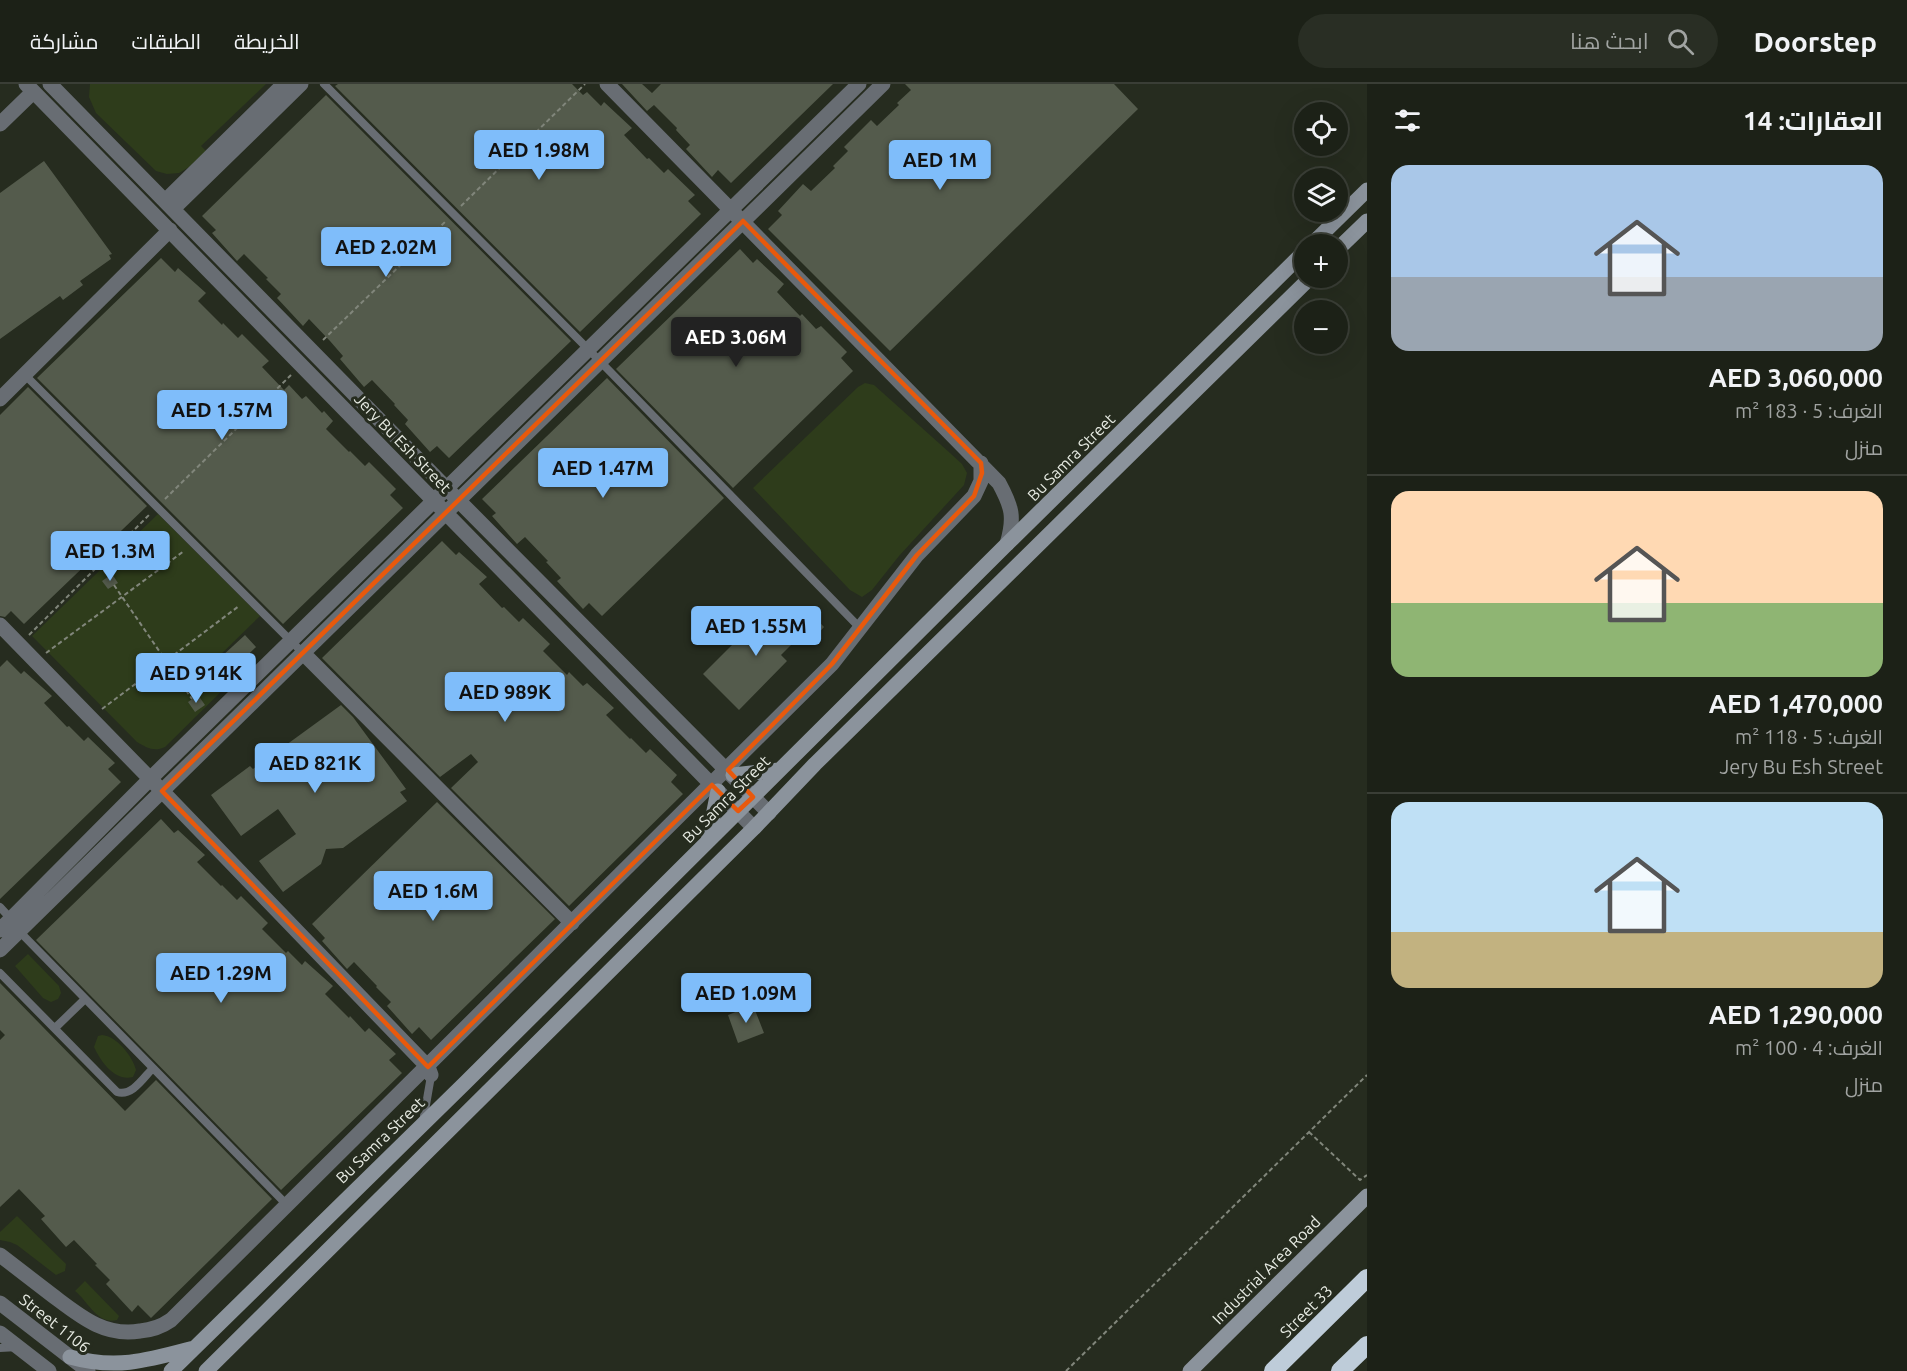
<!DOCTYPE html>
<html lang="ar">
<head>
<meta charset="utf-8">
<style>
  body { margin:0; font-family:Ubuntu,Cairo,sans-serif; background:#292e24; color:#f1f3f6; direction:rtl; height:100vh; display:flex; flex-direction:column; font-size:22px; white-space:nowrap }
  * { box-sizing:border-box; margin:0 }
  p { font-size:20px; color:#a0a3a1 }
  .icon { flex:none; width:33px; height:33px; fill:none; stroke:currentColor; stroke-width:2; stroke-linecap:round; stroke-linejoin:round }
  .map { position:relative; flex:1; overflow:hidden; direction:ltr }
  .side { display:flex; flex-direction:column; background:#1c2117; width:540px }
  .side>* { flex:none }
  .buttons { position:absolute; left:1294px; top:18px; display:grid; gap:12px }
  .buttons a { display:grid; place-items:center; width:54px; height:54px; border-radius:50%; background:#1c2117; box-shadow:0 6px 24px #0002,0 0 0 2px #3a3e36; font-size:30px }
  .price { position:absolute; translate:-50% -51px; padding:0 14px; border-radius:6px; background:#7fbdfa; color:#111; font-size:20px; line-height:39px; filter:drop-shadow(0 2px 3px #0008) }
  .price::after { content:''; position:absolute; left:50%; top:36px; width:18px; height:14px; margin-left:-9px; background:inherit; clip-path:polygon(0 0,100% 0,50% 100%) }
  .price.selected { background:#222; color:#fff }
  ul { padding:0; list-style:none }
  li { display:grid; align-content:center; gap:12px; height:318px; padding:0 24px }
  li+li { border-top:2px solid #3a3e36 }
  li span { display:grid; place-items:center; height:186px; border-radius:18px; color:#555 }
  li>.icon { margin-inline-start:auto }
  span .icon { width:108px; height:108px; fill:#fffc; stroke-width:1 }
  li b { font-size:26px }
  h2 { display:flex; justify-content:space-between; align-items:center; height:72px; padding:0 24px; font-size:26px }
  header { display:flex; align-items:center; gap:36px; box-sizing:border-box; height:84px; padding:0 30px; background:#1c2117; border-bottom:2px solid #3a3e36 }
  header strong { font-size:28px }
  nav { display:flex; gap:33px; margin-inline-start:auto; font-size:21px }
  .search { width:420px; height:54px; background:#292e24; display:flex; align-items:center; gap:15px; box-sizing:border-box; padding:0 21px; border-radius:33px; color:#a0a3a1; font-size:22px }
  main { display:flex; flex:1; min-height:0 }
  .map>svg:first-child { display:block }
</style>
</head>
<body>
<header>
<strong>Doorstep</strong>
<div class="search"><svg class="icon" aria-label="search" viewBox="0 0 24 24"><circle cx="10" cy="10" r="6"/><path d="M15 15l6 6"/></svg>ابحث هنا</div>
<nav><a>الخريطة</a><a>الطبقات</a><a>مشاركة</a></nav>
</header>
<main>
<section class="side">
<h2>العقارات: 14<svg class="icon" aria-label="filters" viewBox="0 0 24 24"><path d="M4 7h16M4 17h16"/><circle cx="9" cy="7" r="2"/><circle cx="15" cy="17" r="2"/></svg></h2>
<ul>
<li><span style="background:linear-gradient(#a9c7e8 60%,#9aa5b1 0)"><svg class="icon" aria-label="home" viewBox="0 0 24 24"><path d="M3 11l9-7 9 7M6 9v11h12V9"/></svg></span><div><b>AED 3,060,000</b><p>الغرف: 5 · 183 m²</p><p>منزل</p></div></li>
<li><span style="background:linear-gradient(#ffd9b3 60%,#8fb573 0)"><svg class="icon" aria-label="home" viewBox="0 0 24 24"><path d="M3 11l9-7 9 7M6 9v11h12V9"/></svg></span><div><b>AED 1,470,000</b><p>الغرف: 5 · 118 m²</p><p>Jery Bu Esh Street</p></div></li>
<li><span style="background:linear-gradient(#bfe0f5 70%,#c2b280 0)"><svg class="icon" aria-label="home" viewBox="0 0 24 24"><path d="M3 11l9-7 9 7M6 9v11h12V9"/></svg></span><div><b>AED 1,290,000</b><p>الغرف: 4 · 100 m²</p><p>منزل</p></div></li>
</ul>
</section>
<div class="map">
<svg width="1367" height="1287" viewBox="0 0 1367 1287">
  <rect width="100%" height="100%" fill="#262c1f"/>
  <path fill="#2e3c1b" d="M90 0H266L201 62 206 67 189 83 179 89 167 90 156 87 96 29 89 13Z
    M865 299 874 301 950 369 962 380 967 389 964 401 899 472 872 506 862 513 850 506 753 404 858 303Z
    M158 430 260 532 216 575 235 594 165 663C154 668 147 664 137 658L32 552Z
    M28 870 59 902 61 909 58 915 51 918 43 914 15 882Z
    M102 951C117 952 133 973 136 986L133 993C115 998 101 978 94 963L98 952Z
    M17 1132 66 1180 65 1187 56 1191 17 1161 10 1158 0 1156V1148Z
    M85 1197 119 1232 117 1236C97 1241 88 1217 75 1207Z"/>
  <path fill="#545b4c" d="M338 0H572L583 11 587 8 601 22 604 18 632 44 624 51 647 75 649 74 664 89 668 85 695 111 688 117 701 130 580 248 335 2Z
    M622 0H642L652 9 661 0H833L731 99 718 86 712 93 686 65 690 61 676 46 677 44 654 21 647 27Z
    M905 0H1114L1138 25 890 267 768 145 782 131 778 127 803 100 811 107 835 84 833 82 848 67 844 63 871 36 877 42 899 21 897 19 911 6Z
    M326 11 571 257 449 374 437 362 430 368 405 340 408 336 394 321 395 320 372 296 364 303 340 275 343 272 330 257 309 235 303 242 277 214 281 210 266 195 268 194 244 170 237 177 212 149 216 146 202 132Z
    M44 77 112 170 109 171 111 175 80 197 83 201 63 216 60 212 0 255V109Z
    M740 165 753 179 757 175 784 200 777 208 800 232 802 230 816 245 821 242 847 268 841 274 853 287 733 404 616 285Z
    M161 174 175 188 178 184 206 209 198 217 222 241 223 239 238 254 242 250 269 277 262 283 284 306 289 301 302 315 306 312 322 329 324 327 333 337 326 345 349 368 350 367 365 382 369 378 396 405 390 411 403 424 283 540 37 294Z
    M607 294 724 414 602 532 589 519 583 525 557 497 561 494 546 478 548 477 525 453 517 460 492 432 496 429 482 415Z
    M28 303 147 422 24 540 11 527 5 533 0 532V331Z
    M442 457 456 471 459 468 487 493 479 500 502 524 504 523 519 538 523 534 550 560 543 567 567 591 569 588 583 602 587 599 614 624 606 631 630 655 631 654 646 669 650 665 677 691 671 698 683 710 569 822 451 704 478 678 471 670 440 693 322 574Z
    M112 490 118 499 108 505 102 497Z
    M766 527 787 548 809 527 824 543 816 552 808 544 781 571 787 577 739 626 703 590Z
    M245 551 256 563 233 585 221 573Z
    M7 576 21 590 24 587 52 612 44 619 67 643 69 642 84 657 88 653 115 679 108 685 121 698 0 815V583Z
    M198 611 205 621 195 628 188 618Z
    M341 621 353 633 406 705 400 708 407 717 343 764 326 765 321 780 283 808 259 777 296 750 278 725 241 752 211 711 250 682 253 685Z
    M437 718 555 835 431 956 419 943 412 950 387 922 391 918 376 903 377 902 354 878 347 885 322 857 325 854 312 840Z
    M161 735 174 749 178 746 205 771 197 778 221 802 222 801 237 816 241 812 268 839 262 845 286 869 288 867 302 881 305 877 333 902 325 910 349 934 350 932 365 948 369 944 396 970 389 976 402 989 281 1106 36 856Z
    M0 899 125 1027 156 996 272 1115 151 1234 138 1221 132 1228 106 1200 110 1196 95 1181 97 1180 74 1156 66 1163 41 1135 45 1132 19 1105 0 1123V956L5 951 0 946Z
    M753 921 764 949 738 959 728 931Z"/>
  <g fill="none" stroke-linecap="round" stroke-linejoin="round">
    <path stroke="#81867b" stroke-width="2" stroke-dasharray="4.5 3" stroke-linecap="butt" d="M461 122 585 0
      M323 256 446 137
      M165 415 291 291
      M99 480 108 492
      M114 501 192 615
      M29 551 150 430
      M46 569 184 467
      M102 625 239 522
      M1309 1048 1360 1096 1367 1091
      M1066 1287 1367 991"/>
    <path stroke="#686d73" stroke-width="8" d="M324 0 589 266 861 545
      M24 290 303 569
      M0 823 11 835
      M19 847 287 1121
      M0 889 117 1008C132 1013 144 993 153 984
      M55 944 85 915
      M423 1038 431 992
      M0 1264 18 1263"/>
    <path stroke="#686d73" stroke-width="15" d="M26 0 754 744
      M50 0 458 416 769 729
      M607 0 999 399C1012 423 1015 433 1007 460
      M0 40 33 8
      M165 117 284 0
      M173 125 301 0
      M0 315 170 146
      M0 541 162 707 428 983 431 991
      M303 569 572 839
      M0 846 150 695 859 0
      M0 866 883 0
      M0 1171C17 1184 35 1198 52 1211 80 1232 104 1253 140 1247 152 1246 161 1243 171 1236L832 580 917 471 974 412 981 397V379
      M0 1219 88 1287
      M0 1249 49 1287"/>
    <path stroke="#8b939c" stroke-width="15" d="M1312 160 1367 106
      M1338 165 1367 137
      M733 691 779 686
      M708 757 718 707
      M70 1273C117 1286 149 1276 194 1264
      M171 1287 465 999 1007 460 1305 167
      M206 1287 754 744 815 680 1310 194
      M1190 1287 1367 1112"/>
    <path stroke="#beccd9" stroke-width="18" d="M1273 1287 1367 1194
      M1340 1287 1367 1261"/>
  </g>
  <path fill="none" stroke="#e8590c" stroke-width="4.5" stroke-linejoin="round" d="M743 137 981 379 982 389 974 412 917 471 832 580 728 686 753 713 738 727 712 701 428 983 162 707Z"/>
  <g text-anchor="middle" stroke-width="6" stroke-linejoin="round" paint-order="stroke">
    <g font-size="16" fill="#e7ebe3" stroke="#262c1f">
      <text transform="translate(403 359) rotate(46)" y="6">Jery Bu Esh Street</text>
      <text transform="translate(1071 373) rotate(-45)" y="6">Bu Samra Street</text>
      <text transform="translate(726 715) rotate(-45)" y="6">Bu Samra Street</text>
      <text transform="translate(380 1056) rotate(-44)" y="6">Bu Samra Street</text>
      <text transform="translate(1266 1186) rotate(-45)" y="6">Industrial Area Road</text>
      <text transform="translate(1306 1227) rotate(-45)" y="6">Street 33</text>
      <text transform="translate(55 1239) rotate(38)" y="6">Street 1106</text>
    </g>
  </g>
</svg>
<div class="buttons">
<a><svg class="icon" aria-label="locate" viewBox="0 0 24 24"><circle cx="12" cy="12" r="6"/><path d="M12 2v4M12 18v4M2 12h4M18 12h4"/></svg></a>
<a><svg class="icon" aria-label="layers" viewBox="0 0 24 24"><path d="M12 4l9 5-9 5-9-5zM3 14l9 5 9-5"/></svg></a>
<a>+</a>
<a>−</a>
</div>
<b class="price" style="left:539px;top:97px">AED 1.98M</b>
<b class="price" style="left:940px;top:107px">AED 1M</b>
<b class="price" style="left:386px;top:194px">AED 2.02M</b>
<b class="price selected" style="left:736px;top:284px">AED 3.06M</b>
<b class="price" style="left:222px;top:357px">AED 1.57M</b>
<b class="price" style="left:603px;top:415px">AED 1.47M</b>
<b class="price" style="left:110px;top:498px">AED 1.3M</b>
<b class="price" style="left:756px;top:573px">AED 1.55M</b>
<b class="price" style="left:196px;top:620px">AED 914K</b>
<b class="price" style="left:505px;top:639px">AED 989K</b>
<b class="price" style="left:315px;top:710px">AED 821K</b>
<b class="price" style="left:433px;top:838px">AED 1.6M</b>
<b class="price" style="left:221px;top:920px">AED 1.29M</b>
<b class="price" style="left:746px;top:940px">AED 1.09M</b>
</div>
</main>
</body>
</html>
